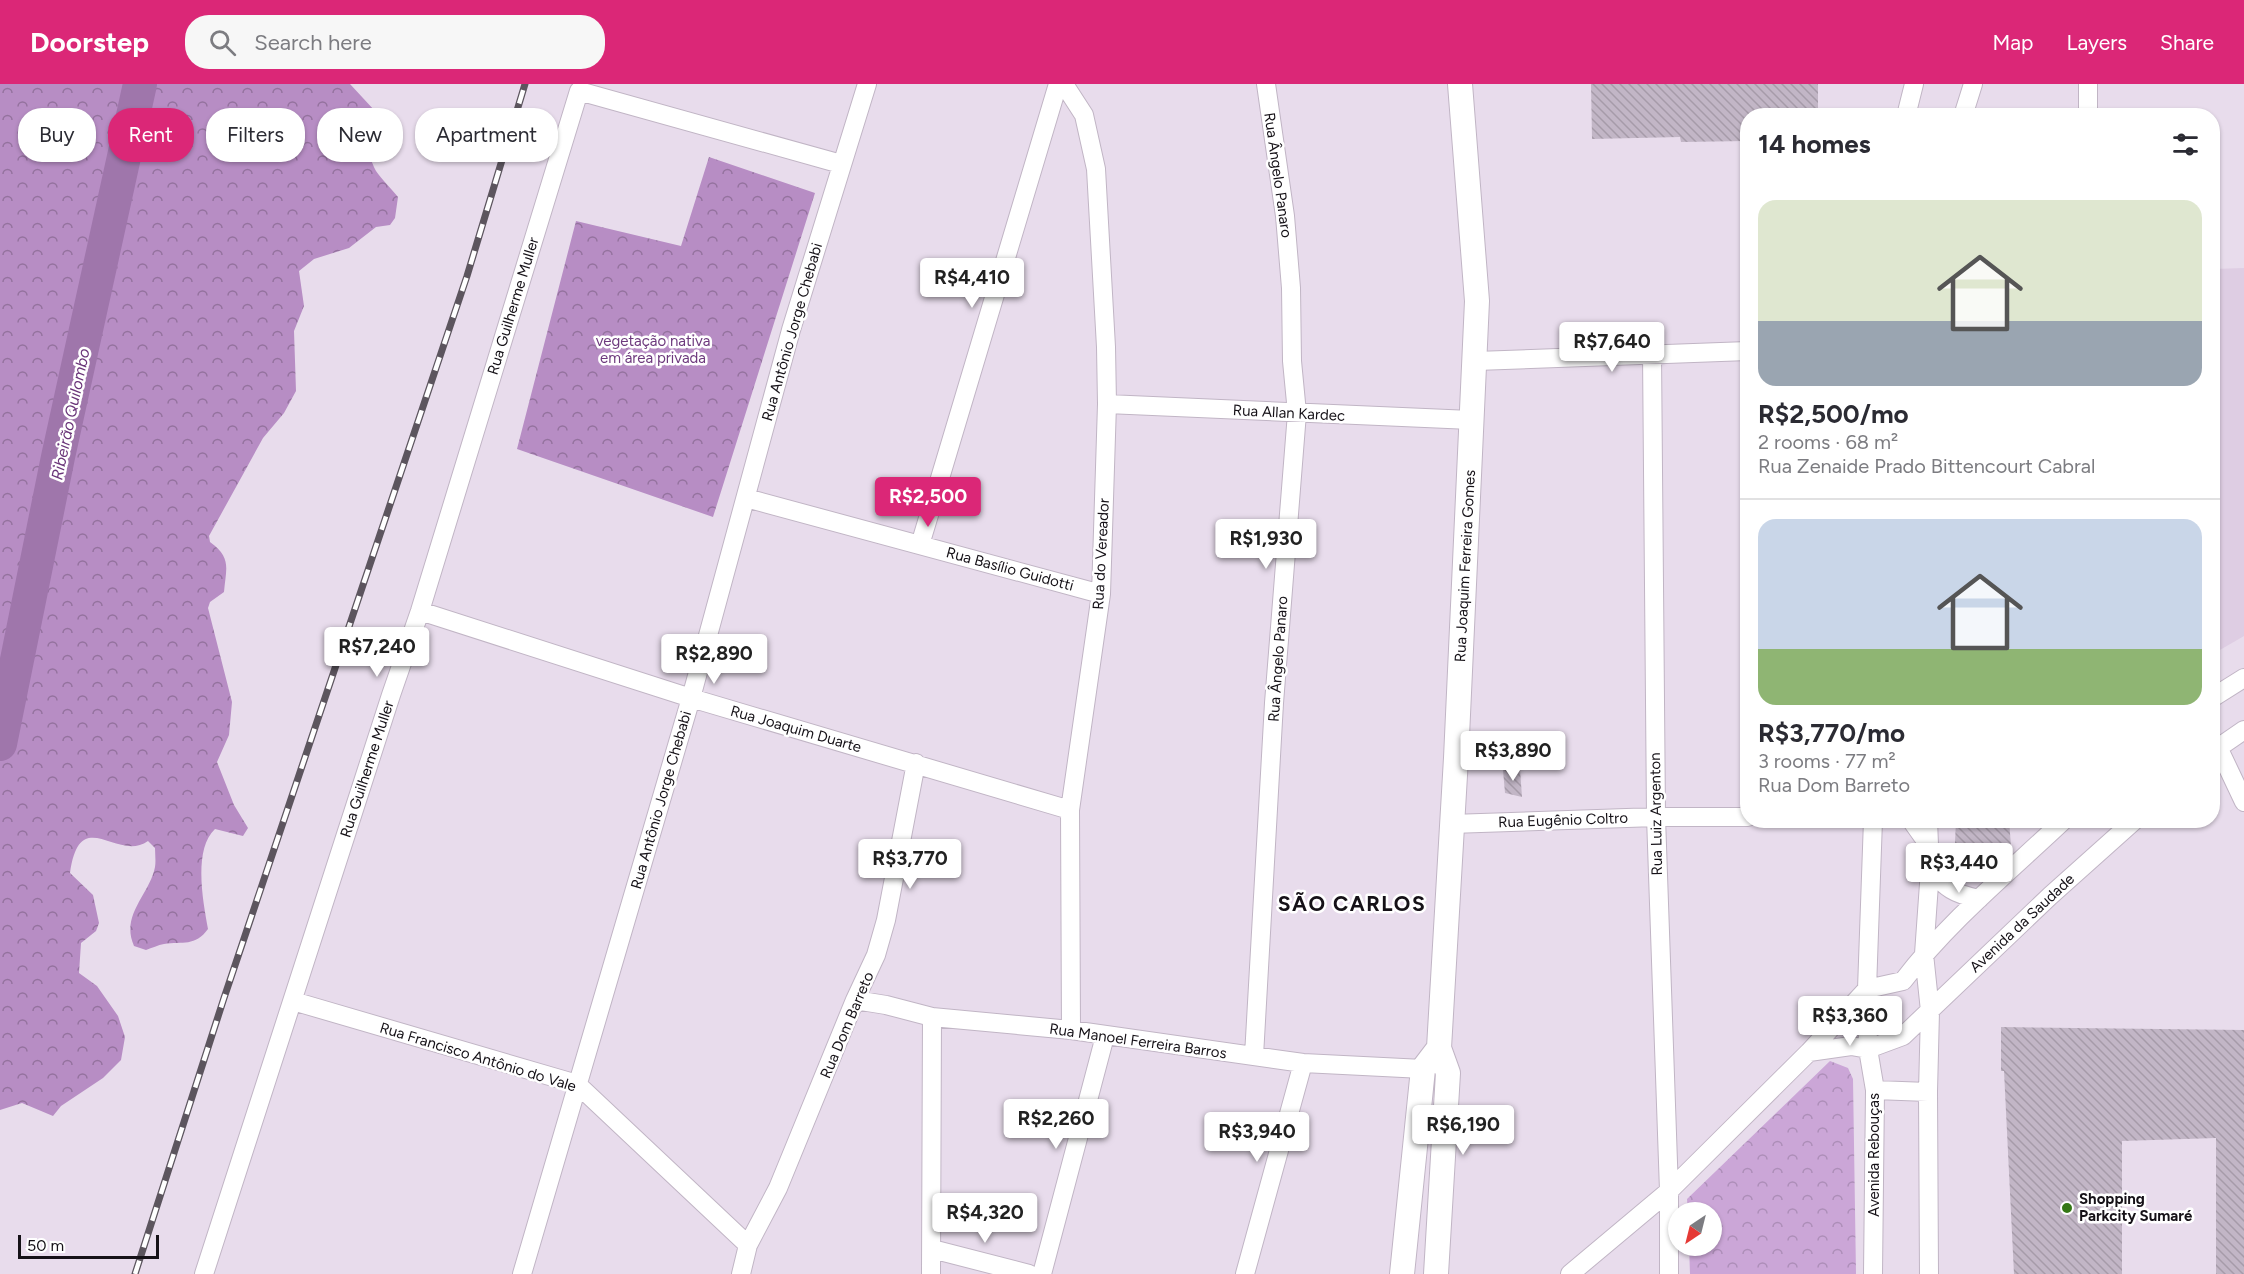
<!DOCTYPE html>
<html lang="en">
<head>
<meta charset="utf-8">
<style>
  body { margin:0; font-family:Figtree,sans-serif; background:#f7f7f7; color:#2b2b33; height:100vh; display:flex; flex-direction:column; font-size:22px; white-space:nowrap }
  * { box-sizing:border-box; margin:0 }
  p { font-size:20px; color:#7c7c81 }
  .icon { flex:none; width:33px; height:33px; fill:none; stroke:currentColor; stroke-width:2; stroke-linecap:round; stroke-linejoin:round }
  .map { position:relative; flex:1; overflow:hidden }
  .sheet { position:absolute; left:1740px; top:24px; width:480px; height:720px; display:flex; flex-direction:column; background:#fff; border-radius:24px; box-shadow:0 2px 4px #0004 }
  .sheet>* { flex:none }
  .hud { position:absolute; left:18px; top:24px; width:570px; height:54px; display:flex; gap:12px }
  .needle { width:39px; rotate:215deg }
  .fabs { position:absolute; left:1668px; top:1118px; display:grid; gap:12px }
  .fabs a { display:grid; place-items:center; width:54px; height:54px; border-radius:50%; background:#fff; box-shadow:0 2px 4px #0004; font-size:30px }
  .scale { position:absolute; left:18px; bottom:15px; width:141px; box-sizing:border-box; padding-left:6px; border:3px solid #151117; border-top:0; font-size:16px; line-height:21px; white-space:nowrap; color:#151117; -webkit-text-stroke:4px #fff; paint-order:stroke }
  .price { position:absolute; translate:-50% -51px; padding:0 14px; border-radius:6px; background:#fff; color:#222; font-size:20px; line-height:39px; filter:drop-shadow(0 2px 3px #0008) }
  .price::after { content:''; position:absolute; left:50%; top:36px; width:18px; height:14px; margin-left:-9px; background:inherit; clip-path:polygon(0 0,100% 0,50% 100%) }
  .price.selected { background:#db2777; color:#fff }
  ul { padding:0; list-style:none }
  li { display:grid; align-content:center; gap:12px; height:318px; padding:0 18px }
  li+li { border-top:2px solid #e1e1e2 }
  li span { display:grid; place-items:center; height:186px; border-radius:18px; color:#555 }
  li>.icon { margin-inline-start:auto }
  span .icon { width:108px; height:108px; fill:#fffc; stroke-width:1 }
  li b { font-size:26px }
  h2 { display:flex; justify-content:space-between; align-items:center; height:72px; padding:0 18px; font-size:26px }
  .chip { padding:0 21px; border-radius:24px; background:#fff; box-shadow:0 2px 4px #0004; font-size:21px; line-height:54px }
  .chip.selected { background:#db2777; color:#fff }
  header { display:flex; align-items:center; gap:36px; box-sizing:border-box; height:84px; padding:0 30px; background:#db2777; color:#fff }
  header strong { font-size:28px }
  nav { display:flex; gap:33px; margin-inline-start:auto; font-size:21px }
  .search { width:420px; height:54px; background:#f7f7f7; display:flex; align-items:center; gap:15px; box-sizing:border-box; padding:0 21px; border-radius:24px; color:#7c7c81; font-size:22px }
  .map>svg:first-child { display:block }
</style>
</head>
<body>
<header>
<strong>Doorstep</strong>
<div class="search"><svg class="icon" aria-label="search" viewBox="0 0 24 24"><circle cx="10" cy="10" r="6"/><path d="M15 15l6 6"/></svg>Search here</div>
<nav><a>Map</a><a>Layers</a><a>Share</a></nav>
</header>
<div class="map">
<svg width="2244" height="1190" viewBox="0 0 2244 1190">
  <defs>
    <pattern id="forest-crowns" width="20" height="18" patternUnits="userSpaceOnUse" patternTransform="scale(1.5)"><rect width="20" height="18" fill="#b78dc4"/><path d="M2 6a3 3 0 1 1 6 0M12 15a3 3 0 1 1 6 0" fill="none" stroke="#94729e"/></pattern>
    <pattern id="park-crowns" width="20" height="18" patternUnits="userSpaceOnUse" patternTransform="scale(1.5)"><rect width="20" height="18" fill="#cba6d7"/><path d="M2 6a3 3 0 1 1 6 0M12 15a3 3 0 1 1 6 0" fill="none" stroke="#ad8eb8"/></pattern>
    <pattern id="building-back-hatch" width="6" height="6" patternUnits="userSpaceOnUse" patternTransform="scale(1.5)"><rect width="6" height="6" fill="#c2b6c6"/><path d="M-1 5l2 2M0 0l6 6M5-1l2 2" fill="none" stroke="#a69ba9"/></pattern>
  </defs>
  <rect width="100%" height="100%" fill="#e8dcec"/>
  <path fill="#decde3" d="M2244 184V552L2213 570V185Z"/>
  <path fill="url(#forest-crowns)" d="M0 0H350L375 27C364 44 366 69 376 87 382 96 391 104 398 113L395 134 390 141 376 143 349 164 314 175 299 187 304 222 294 247 296 307 284 329 263 354 209 452 210 458C232 474 226 484 224 508L210 518 208 524 232 618 229 651 217 678 234 721 248 744 243 752 215 745C193 765 203 818 208 845 195 863 183 857 164 860 158 861 152 864 146 866L134 862C120 831 150 810 155 783 156 777 155 770 155 764L148 757C117 779 80 719 70 789L93 811 99 839 96 847 81 859 79 889 97 902 118 932 125 953 121 976 103 994 61 1022 53 1032 22 1019 0 1026Z
    M709 73 815 109 713 433 517 365 576 137 681 162Z"/>
  <path fill="url(#park-crowns)" d="M1830 977 1848 984 1853 995 1856 1190H1690L1689 1161H1712V1128H1688L1687 1115Z"/>
  <g fill="none" stroke-linecap="round" stroke-linejoin="round">
    <path stroke="#9f76ab" stroke-width="34" d="M0 660 58 373 140 0"/>
  </g>
  <path fill="url(#building-back-hatch)" d="M1591 0H1818V32H1748V57L1681 58 1680 53 1592 55Z
    M1520 685 1522 713 1505 709 1503 686Z
    M1956 736H2009L2011 762 1976 791 1954 781Z
    M2001 943 2244 946V1190H2216V1054L2122 1057V1190H2014L2004 987H2001Z"/>
  <g fill="none" stroke-linecap="round" stroke-linejoin="round">
    <g stroke="#c1b5c5" stroke-width="20">
      <path id="minor" d="M1064 0 1084 31 1096 85 1106 263 1107 320 1101 510 1070 726 1071 946
        M1906 32 1914 0
        M1963 32 1973 0
        M2088 32V0
        M1652 269 1656 733 1669 1107V1190
        M1476 277 1748 267
        M1107 320 1471 336
        M746 414 1101 510
        M920 461 1058 0
        M420 527 691 614 1070 726
        M2212 614 2244 594
        M2212 657 2218 663 2244 718
        M2212 668 2244 646
        M1911 736 1928 760
        M1928 736 1930 786 1924 870 1930 927 1928 1008 1929 1190
        M1451 740 1656 733H1748
        M1930 786C1946 804 1954 810 1979 815
        M855 916 886 921 932 933 1071 946 1303 979 1423 985
        M293 917 577 1000 748 1161
        M1809 968 1851 962 1868 965 1903 952 2050 812 2135 736
        M1254 972 1274 619 1297 329 1292 277 1291 204 1285 132 1266 0
        M1875 1006 1928 1008
        M932 1165 1029 1190
        M204 1190 391 611 420 527 579 7 841 80
        M522 1190 691 614 791 246 867 0
        M741 1190 748 1161 778 1104 855 916 876 871 886 836 916 679
        M931 1190 932 933
        M1042 1190 1105 952
        M1245 1190 1303 979
        M1570 1190 1669 1107 1809 968 1867 905 1903 897C1949 837 2009 788 2064 736
        M1873 1190 1875 1006 1868 965 1867 905 1873 736"/>
    </g>
    <g stroke="#c1b5c5" stroke-width="26">
      <path id="major" d="M1402 1190 1423 985 1439 964
        M1436 1190 1448 989 1439 964 1456 674 1477 217 1460 0"/>
    </g>
    <use href="#minor" stroke="#fff" stroke-width="18"/>
    <use href="#major" stroke="#fff" stroke-width="24"/>
    <g stroke="#5c555e" stroke-width="7">
      <path id="rail" d="M135 1190 224 914 467 192 525 0"/>
    </g>
    <use href="#rail" stroke="#fff" stroke-width="4.5" stroke-dasharray="14" stroke-linecap="butt"/>
  </g>
  <circle fill="#347715" stroke="#fff" stroke-width="2" cx="2067" cy="1124" r="6"/>
  <g text-anchor="middle" stroke-width="5" stroke-linejoin="round" paint-order="stroke">
    <g font-size="15" fill="#151117" stroke="#fff">
      <text transform="translate(1278 91) rotate(82)" y="5">Rua Ângelo Panaro</text>
      <text transform="translate(513 222) rotate(-73)" y="5">Rua Guilherme Muller</text>
      <text transform="translate(792 248) rotate(-74)" y="5">Rua Antônio Jorge Chebabi</text>
      <text transform="translate(1289 329) rotate(3)" y="5">Rua Allan Kardec</text>
      <text transform="translate(1101 470) rotate(-87)" y="5">Rua do Vereador</text>
      <text transform="translate(1465 482) rotate(-87)" y="5">Rua Joaquim Ferreira Gomes</text>
      <text transform="translate(1010 485) rotate(15)" y="5">Rua Basílio Guidotti</text>
      <text transform="translate(1278 575) rotate(-86)" y="5">Rua Ângelo Panaro</text>
      <text transform="translate(796 645) rotate(16)" y="5">Rua Joaquim Duarte</text>
      <text transform="translate(367 685) rotate(-72)" y="5">Rua Guilherme Muller</text>
      <text transform="translate(661 716) rotate(-74)" y="5">Rua Antônio Jorge Chebabi</text>
      <text transform="translate(1656 730) rotate(-91)" y="5">Rua Luiz Argenton</text>
      <text transform="translate(1563 736) rotate(-2)" y="5">Rua Eugênio Coltro</text>
      <text transform="translate(2022 839) rotate(-43)" y="5">Avenida da Saudade</text>
      <text transform="translate(847 941) rotate(-67)" y="5">Rua Dom Barreto</text>
      <text transform="translate(1138 957) rotate(8)" y="5">Rua Manoel Ferreira Barros</text>
      <text transform="translate(478 973) rotate(17)" y="5">Rua Francisco Antônio do Vale</text>
      <text transform="translate(1874 1071) rotate(-90)" y="5">Avenida Rebouças</text>
    </g>
    <g font-size="15" fill="#6d397d" stroke="#fff">
      <text x="653" y="262">vegetação nativa<tspan x="653" dy="17">em área privada</tspan></text>
    </g>
    <g font-size="15" font-weight="bold" fill="#151117" stroke="#fff" text-anchor="start">
      <text x="2079" y="1120">Shopping<tspan x="2079" dy="17">Parkcity Sumaré</tspan></text>
    </g>
    <g font-size="16" font-style="italic" fill="#6a3579" stroke="#fff">
      <text transform="translate(70 330) rotate(-78)" y="6">Ribeirão Quilombo</text>
    </g>
    <g font-size="21" font-weight="bold" letter-spacing="1.5" fill="#151117" stroke="#fff">
      <text x="1352" y="827">SÃO CARLOS</text>
    </g>
  </g>
</svg>
<div class="fabs">
<a><svg class="needle" viewBox="-14 -14 28 28"><path d="M0-13l5 13h-10z" fill="#e53935"/><path d="M0 13l5-13h-10z" fill="#7c7c81"/></svg></a>
</div>
<div class="scale">50 m</div>
<b class="price" style="left:972px;top:225px">R$4,410</b>
<b class="price" style="left:1612px;top:289px">R$7,640</b>
<b class="price selected" style="left:928px;top:444px">R$2,500</b>
<b class="price" style="left:1266px;top:486px">R$1,930</b>
<b class="price" style="left:377px;top:594px">R$7,240</b>
<b class="price" style="left:714px;top:601px">R$2,890</b>
<b class="price" style="left:1513px;top:698px">R$3,890</b>
<b class="price" style="left:910px;top:806px">R$3,770</b>
<b class="price" style="left:1959px;top:810px">R$3,440</b>
<b class="price" style="left:1850px;top:963px">R$3,360</b>
<b class="price" style="left:1056px;top:1066px">R$2,260</b>
<b class="price" style="left:1463px;top:1072px">R$6,190</b>
<b class="price" style="left:1257px;top:1079px">R$3,940</b>
<b class="price" style="left:985px;top:1160px">R$4,320</b>
<div class="hud">
<a class="chip">Buy</a>
<a class="chip selected">Rent</a>
<a class="chip">Filters</a>
<a class="chip">New</a>
<a class="chip">Apartment</a>
</div>
<section class="sheet">
<h2>14 homes<svg class="icon" aria-label="filters" viewBox="0 0 24 24"><path d="M4 7h16M4 17h16"/><circle cx="9" cy="7" r="2"/><circle cx="15" cy="17" r="2"/></svg></h2>
<ul>
<li><span style="background:linear-gradient(#dfe7d0 65%,#9aa5b1 0)"><svg class="icon" aria-label="home" viewBox="0 0 24 24"><path d="M3 11l9-7 9 7M6 9v11h12V9"/></svg></span><div><b>R$2,500/mo</b><p>2 rooms · 68 m²</p><p>Rua Zenaide Prado Bittencourt Cabral</p></div></li>
<li><span style="background:linear-gradient(#c9d6e8 70%,#8fb573 0)"><svg class="icon" aria-label="home" viewBox="0 0 24 24"><path d="M3 11l9-7 9 7M6 9v11h12V9"/></svg></span><div><b>R$3,770/mo</b><p>3 rooms · 77 m²</p><p>Rua Dom Barreto</p></div></li>
</ul>
</section>
</div>
</body>
</html>
